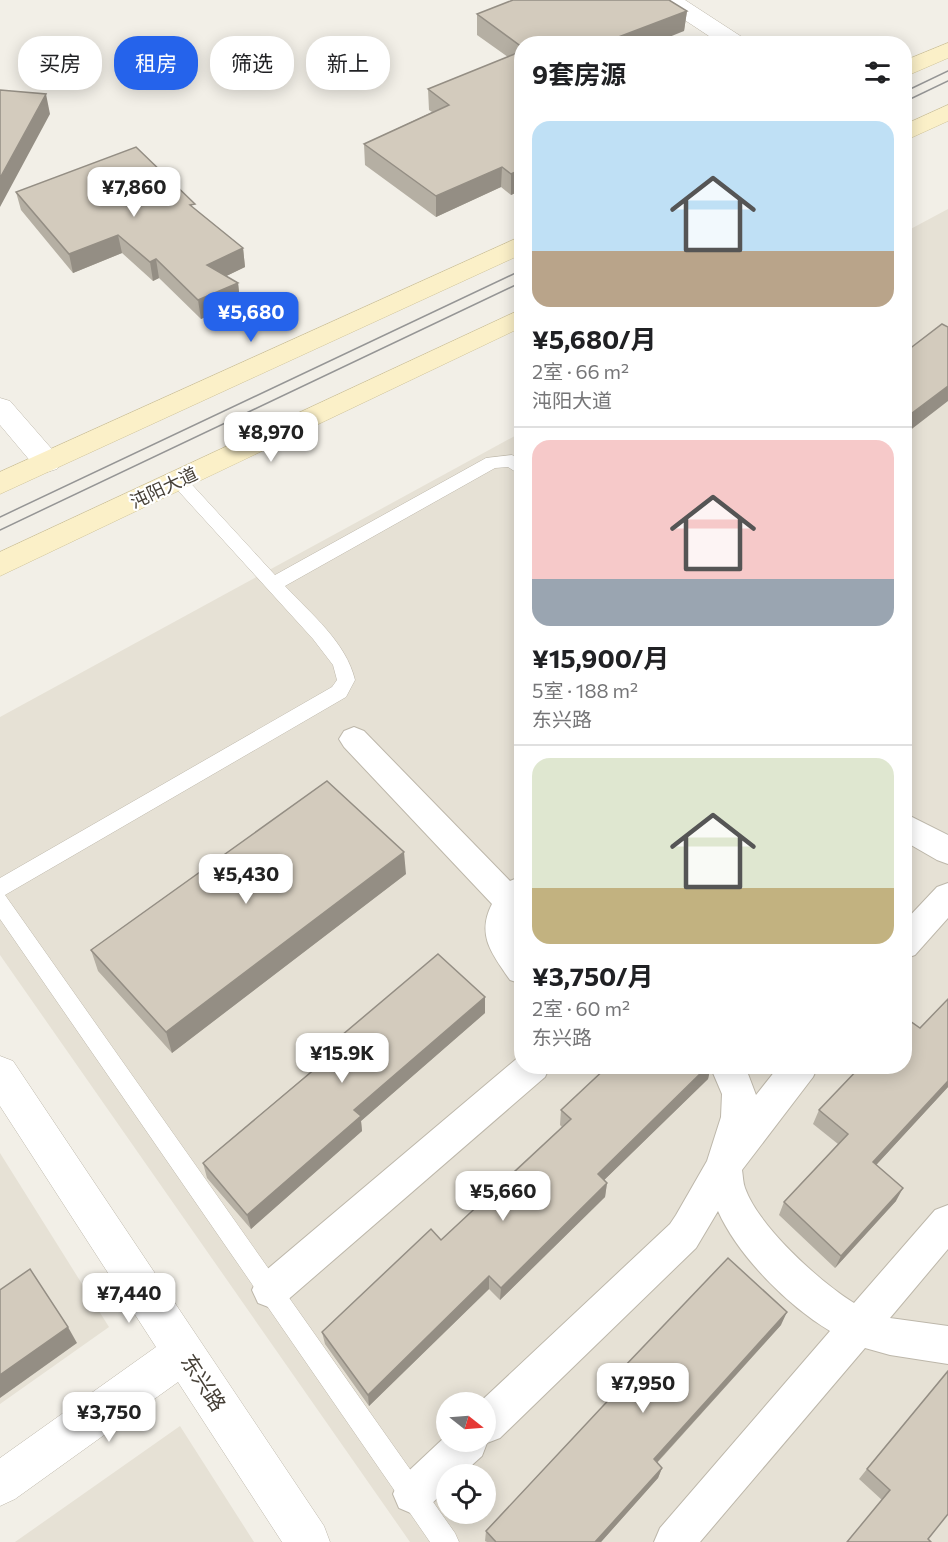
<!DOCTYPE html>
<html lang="zh">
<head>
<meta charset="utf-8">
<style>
  body { margin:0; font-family:Commissioner,"Noto Sans SC",sans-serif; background:#f6f6f6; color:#202124; height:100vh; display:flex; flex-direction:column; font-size:22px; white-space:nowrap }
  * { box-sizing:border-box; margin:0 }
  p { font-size:20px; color:#757577 }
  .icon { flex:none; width:33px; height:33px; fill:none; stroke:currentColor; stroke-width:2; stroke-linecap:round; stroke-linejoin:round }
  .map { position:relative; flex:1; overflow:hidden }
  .drawer { position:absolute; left:514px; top:36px; width:398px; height:1038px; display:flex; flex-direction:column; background:#fff; border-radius:24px; box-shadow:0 3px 15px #0003 }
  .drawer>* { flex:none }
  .banner { position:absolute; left:18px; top:36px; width:406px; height:54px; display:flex; gap:12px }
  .needle { width:39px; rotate:107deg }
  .controls { position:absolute; left:436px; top:1392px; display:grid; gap:12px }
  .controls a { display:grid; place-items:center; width:60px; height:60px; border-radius:50%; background:#fff; box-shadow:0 3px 15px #0003; font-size:30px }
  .price { position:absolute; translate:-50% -51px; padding:0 14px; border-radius:12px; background:#fff; color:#222; font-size:20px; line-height:39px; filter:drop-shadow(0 2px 3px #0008) }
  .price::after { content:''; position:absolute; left:50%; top:36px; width:18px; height:14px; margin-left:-9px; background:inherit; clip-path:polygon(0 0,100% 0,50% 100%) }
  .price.current { background:#2563eb; color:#fff }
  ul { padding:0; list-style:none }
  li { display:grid; align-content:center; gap:12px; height:318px; padding:0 18px }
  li+li { border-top:2px solid #e0e0e0 }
  li span { display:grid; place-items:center; height:186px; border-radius:18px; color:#555 }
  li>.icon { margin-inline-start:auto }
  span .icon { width:108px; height:108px; fill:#fffc; stroke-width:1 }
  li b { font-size:26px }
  h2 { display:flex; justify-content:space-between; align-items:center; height:72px; padding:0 18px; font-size:26px }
  .tag { padding:0 21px; border-radius:24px; background:#fff; box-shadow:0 3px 15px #0003; font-size:21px; line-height:54px }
  .tag.current { background:#2563eb; color:#fff }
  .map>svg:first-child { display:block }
</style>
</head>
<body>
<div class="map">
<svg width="948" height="1542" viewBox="0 0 948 1542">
  <rect width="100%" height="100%" fill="#f2efe7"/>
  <path fill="#e6e1d5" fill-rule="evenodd" d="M948 209V1542H410L0 955V717L522 432V1066H904L905 232ZM447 1402H486V1442H447ZM447 1474H486V1514H447Z
    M0 1153 109 1327 0 1404Z
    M180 1426 254 1542H15Z"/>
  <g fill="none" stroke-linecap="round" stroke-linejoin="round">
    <g stroke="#bdb7aa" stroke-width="1">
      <path id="service" d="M512 455 522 461V476L508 467 495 468 285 586C311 614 346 642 355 680L346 697 5 895 455 1533 459 1542H430L0 919V878L332 687 337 680 333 665 313 639 173 485 171 481 173 477H185L275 575 486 458Z"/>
    </g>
    <g stroke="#bdb7aa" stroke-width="2">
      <path id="pedestrian" d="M354 727 364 731 510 881 522 876V911L517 920 516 928 522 943V984L510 980C492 954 476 935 492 904L344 747 339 739 344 731Z
        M904 813 948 835V864L937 860 904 841Z
        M948 883V918L915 955 904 959V922L937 887Z
        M521 1055 522 1066H550L545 1077 284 1303 271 1308 258 1303 252 1290 258 1277Z
        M710 1066H745L756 1095 779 1066H818L813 1077 742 1170C743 1176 743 1183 745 1188 759 1227 820 1282 854 1303L935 1210 948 1205V1249L890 1318 948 1326V1364L890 1355 865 1348 700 1542H654L660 1528 830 1331C788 1306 738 1256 718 1211L696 1248 500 1438 487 1443 482 1456 462 1474H447V1489L427 1508 413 1514 399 1508 393 1494 399 1480 447 1435V1442H486V1402H480L670 1224 676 1215 707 1161 721 1117 722 1094Z"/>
    </g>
    <g stroke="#bdb7aa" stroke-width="1">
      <path id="minor" d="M659 0H685L745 39 748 44H721L662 5Z
        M0 398 10 401 57 455 61 462 57 469 47 472 37 469 0 425Z
        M0 1056 13 1061 324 1526 330 1542H282L178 1382 15 1499 0 1506V1458L156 1347 0 1106Z"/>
    </g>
    <g stroke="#cfc399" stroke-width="1">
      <path id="secondary" d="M948 43V58L904 77V61Z
        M948 105V121L904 141V125Z
        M522 236V254L0 494V472Z
        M522 309V327L0 576V552Z"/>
    </g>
    <use href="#service" fill="#fff" fill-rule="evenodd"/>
    <use href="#pedestrian" fill="#fff" fill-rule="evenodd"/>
    <use href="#minor" fill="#fff" fill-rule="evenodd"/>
    <use href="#secondary" fill="#fbf0c8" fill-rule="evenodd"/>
    <path stroke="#959595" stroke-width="1.5" d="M904 92 948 71
      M904 102 948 81
      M0 517 522 270
      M0 530 522 282"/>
  </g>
  <path fill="#b5afa3" d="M687 11 684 31 522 44V190L511 195 501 187 436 217 365 165 364 144 432 112 429 110 428 89 508 57 477 35V14Z
    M16 192 196 210 243 248 245 267 226 276 238 283 240 301 201 319 159 278 153 281 122 253 73 273 21 210Z
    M406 874 172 1053 98 971 91 950Z
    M522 905V928L519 925V913Z
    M948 999V1087L876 1165 896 1201 835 1268 779 1215 784 1202 838 1144 813 1124 819 1110 920 1028Z
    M485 1013 361 1121 362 1131 251 1229 207 1178 203 1163 336 1050 335 1041Z
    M608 1066H711L708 1079 604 1180 607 1183 605 1197 500 1300 489 1289 369 1406 325 1344 322 1332 441 1240 562 1127 560 1125 561 1110Z
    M781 1325 657 1463 662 1468 658 1478 601 1542H487L485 1541 486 1531 624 1384 620 1380 623 1368Z
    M948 1371 928 1539 882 1500 859 1479 867 1469Z"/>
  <path fill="#948e84" d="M687 11 684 31 652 44H600Z
    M46 94 50 114 0 207V178Z
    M502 167 501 187 436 217V196Z
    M522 169V190L511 195V174Z
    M118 235 122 253 73 273 69 254Z
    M243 248 245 267 210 284 207 265Z
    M156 259 159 278 153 281 150 262Z
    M238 283 240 301 201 319 198 300Z
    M948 386V401L904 435V419Z
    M404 852 406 874 172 1053 166 1032Z
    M485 997V1013L361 1121 362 1131 251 1229 247 1215 354 1110Z
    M708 1066H711L708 1079 596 1188 598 1174Z
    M948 1081V1087L866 1176 873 1162Z
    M607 1183 605 1197 500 1300 501 1288Z
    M903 1188 896 1201 835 1268 841 1256Z
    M489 1276V1289L369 1406 368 1395Z
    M787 1312 781 1325 650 1470 654 1459Z
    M68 1327 77 1343 0 1398V1375Z
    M662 1468 658 1478 601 1542H595Z"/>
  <path fill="#d3cbbd" stroke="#948e84" stroke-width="1.5" d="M513 0H669L687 11 600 44H522V47L477 14Z
    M522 51V169L511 174 502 167 436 196 364 144 449 105 428 89Z
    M0 90 46 94 0 178Z
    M136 147 195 204 190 205 243 248 207 265 238 283 198 300 156 259 150 262 118 235 69 254 16 192Z
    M942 324 948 327V386L904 419V353Z
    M327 781 404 852 166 1032 91 950Z
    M522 905V915L519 913Z
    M438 954 485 997 354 1110 361 1116 247 1215 203 1163 341 1047 335 1041Z
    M948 999V1081L873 1162 903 1188 841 1256 784 1202 848 1134 819 1110 861 1066H904V1021L907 1019 920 1028Z
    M608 1066H708L598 1174 607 1183 501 1288 489 1276 368 1395 322 1332 431 1229 441 1240 571 1119 561 1110Z
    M728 1258 787 1312 654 1459 662 1468 595 1542H496L486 1531 631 1376 623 1368Z
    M30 1269 68 1327 0 1375V1290Z
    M948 1371V1514L928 1539 931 1542H847L890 1490 867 1469Z"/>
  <g text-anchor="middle" stroke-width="4.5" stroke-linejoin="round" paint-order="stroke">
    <g font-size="18" fill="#453f36" stroke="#fff">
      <text transform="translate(164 488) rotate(-25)" y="6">沌阳大道</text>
    </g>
    <g font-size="21" fill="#453f36" stroke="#fff">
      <text transform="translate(203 1383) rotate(57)" y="7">东兴路</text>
    </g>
  </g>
</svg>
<div class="controls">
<a><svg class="needle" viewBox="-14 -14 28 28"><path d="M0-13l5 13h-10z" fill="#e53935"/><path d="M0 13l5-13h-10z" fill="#757577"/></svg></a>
<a><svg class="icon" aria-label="locate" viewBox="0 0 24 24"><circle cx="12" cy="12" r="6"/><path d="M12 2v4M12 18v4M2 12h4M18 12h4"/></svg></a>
</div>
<b class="price" style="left:134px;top:218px">¥7,860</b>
<b class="price current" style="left:251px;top:343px">¥5,680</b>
<b class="price" style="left:271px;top:463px">¥8,970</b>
<b class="price" style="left:246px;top:905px">¥5,430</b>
<b class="price" style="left:342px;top:1084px">¥15.9K</b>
<b class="price" style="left:503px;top:1222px">¥5,660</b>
<b class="price" style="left:129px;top:1324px">¥7,440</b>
<b class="price" style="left:643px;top:1414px">¥7,950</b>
<b class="price" style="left:109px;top:1443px">¥3,750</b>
<div class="banner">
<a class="tag">买房</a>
<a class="tag current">租房</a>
<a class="tag">筛选</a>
<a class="tag">新上</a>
</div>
<section class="drawer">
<h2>9套房源<svg class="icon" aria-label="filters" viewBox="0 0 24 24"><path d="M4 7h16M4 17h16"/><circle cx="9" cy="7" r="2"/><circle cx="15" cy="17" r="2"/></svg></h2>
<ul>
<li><span style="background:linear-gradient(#bfe0f5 70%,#b9a48a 0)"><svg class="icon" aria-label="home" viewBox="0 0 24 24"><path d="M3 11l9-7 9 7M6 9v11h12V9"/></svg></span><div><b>¥5,680/月</b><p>2室 · 66 m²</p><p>沌阳大道</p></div></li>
<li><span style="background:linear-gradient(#f6c9c9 75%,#9aa5b1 0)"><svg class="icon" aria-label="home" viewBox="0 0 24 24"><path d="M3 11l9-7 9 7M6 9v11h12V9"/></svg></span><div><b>¥15,900/月</b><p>5室 · 188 m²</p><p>东兴路</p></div></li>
<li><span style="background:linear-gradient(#dfe7d0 70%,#c2b280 0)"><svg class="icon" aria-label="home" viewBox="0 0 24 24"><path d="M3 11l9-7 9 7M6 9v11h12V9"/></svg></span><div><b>¥3,750/月</b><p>2室 · 60 m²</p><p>东兴路</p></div></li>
</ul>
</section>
</div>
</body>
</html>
